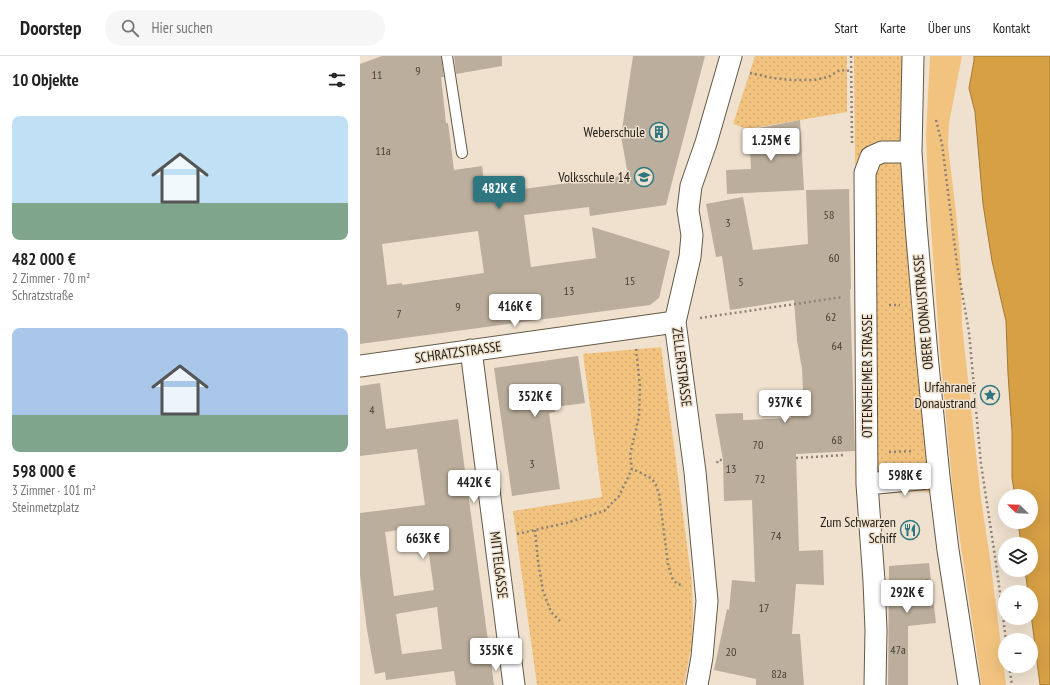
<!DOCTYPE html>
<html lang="de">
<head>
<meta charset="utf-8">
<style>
  body { margin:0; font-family:"PT Sans Narrow",sans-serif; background:#f6f6f6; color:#222; height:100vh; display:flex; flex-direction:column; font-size:15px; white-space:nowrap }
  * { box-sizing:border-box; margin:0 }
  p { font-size:13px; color:#767676 }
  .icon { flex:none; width:22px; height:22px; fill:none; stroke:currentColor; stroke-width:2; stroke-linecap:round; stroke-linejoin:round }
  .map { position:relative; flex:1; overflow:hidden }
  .sheet { display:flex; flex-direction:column; background:#fff; width:360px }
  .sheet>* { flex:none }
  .needle { width:26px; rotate:293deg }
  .tools { position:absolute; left:638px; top:433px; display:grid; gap:8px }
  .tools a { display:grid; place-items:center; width:40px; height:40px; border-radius:50%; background:#fff; box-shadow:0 4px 16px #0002; font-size:20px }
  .price { position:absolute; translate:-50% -34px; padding:0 9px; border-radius:4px; background:#fff; color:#222; font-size:13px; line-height:26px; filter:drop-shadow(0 1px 2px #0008) }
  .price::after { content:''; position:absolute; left:50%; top:24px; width:12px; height:9px; margin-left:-6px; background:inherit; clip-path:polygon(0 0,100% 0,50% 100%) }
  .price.on { background:#2f7780; color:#fff }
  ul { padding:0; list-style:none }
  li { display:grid; align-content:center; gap:8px; height:212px; padding:0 12px }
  li span { display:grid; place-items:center; height:124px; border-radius:8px; color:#555 }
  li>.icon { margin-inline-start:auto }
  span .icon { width:72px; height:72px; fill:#fffc; stroke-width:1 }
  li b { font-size:17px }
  h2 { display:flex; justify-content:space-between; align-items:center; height:48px; padding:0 12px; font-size:17px }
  header { display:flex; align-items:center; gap:24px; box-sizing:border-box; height:56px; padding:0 20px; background:#fff; border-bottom:1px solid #e0e0e0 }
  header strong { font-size:19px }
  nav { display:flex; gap:22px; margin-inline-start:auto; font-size:14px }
  .search { width:280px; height:36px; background:#f6f6f6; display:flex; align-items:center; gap:10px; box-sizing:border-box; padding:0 14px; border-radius:22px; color:#767676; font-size:15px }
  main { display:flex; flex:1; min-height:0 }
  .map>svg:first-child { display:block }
</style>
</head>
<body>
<header>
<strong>Doorstep</strong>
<div class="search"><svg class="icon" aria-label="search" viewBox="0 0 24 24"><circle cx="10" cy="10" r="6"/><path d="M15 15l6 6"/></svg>Hier suchen</div>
<nav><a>Start</a><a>Karte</a><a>Über uns</a><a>Kontakt</a></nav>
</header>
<main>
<section class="sheet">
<h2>10 Objekte<svg class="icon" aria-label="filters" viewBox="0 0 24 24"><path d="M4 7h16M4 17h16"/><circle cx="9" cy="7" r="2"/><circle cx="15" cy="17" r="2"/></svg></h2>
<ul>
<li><span style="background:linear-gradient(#bfe0f5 70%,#7fa58c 0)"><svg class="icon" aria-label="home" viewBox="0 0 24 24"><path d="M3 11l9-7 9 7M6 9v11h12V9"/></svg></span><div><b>482 000 €</b><p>2 Zimmer · 70 m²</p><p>Schratzstraße</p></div></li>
<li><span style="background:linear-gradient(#a9c7e8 70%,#7fa58c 0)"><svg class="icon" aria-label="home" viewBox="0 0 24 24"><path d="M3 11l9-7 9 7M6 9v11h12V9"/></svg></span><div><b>598 000 €</b><p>3 Zimmer · 101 m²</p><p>Steinmetzplatz</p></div></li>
</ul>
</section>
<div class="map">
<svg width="690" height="629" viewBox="0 0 690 629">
  <defs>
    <pattern id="park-dots" width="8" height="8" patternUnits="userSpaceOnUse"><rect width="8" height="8" fill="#f2c37f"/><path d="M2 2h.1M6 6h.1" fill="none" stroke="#cfa76d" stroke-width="1.8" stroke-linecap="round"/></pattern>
  </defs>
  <rect width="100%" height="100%" fill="#efe1ce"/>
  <path fill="#f2c37f" d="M570 0H602L589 67 588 90 596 156 601 213 602 269 621 443 630 502 646 629H621L619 610 593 438 580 296 568 131 566 79Z"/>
  <path fill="url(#park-dots)" d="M395 0H487V56L387 73 373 68Z
    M494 0H562L560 56 573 440 570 437 564 435 496 440 495 403H498Z
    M301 291 332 527 333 557 332 587 324 629H177L153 455 242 441 223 298Z"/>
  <path fill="#d8a045" stroke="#a17937" d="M614 0H690V629H680L671 558V536H668L665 514H671V488H661L658 466H671V440H655L652 422V376L648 318 646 265 632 205 623 148 615 56 609 32 614 5Z"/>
  <path fill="#bbae9c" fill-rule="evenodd" d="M22 0H81L84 21H81L86 67H88L94 114 122 110 126 138 268 119 261 80 273 0H345L306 149 230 160 229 151 164 159 171 211 236 202 232 171 310 195 299 242 290 249 0 288V8ZM118 175 124 217 42 229V227L27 229 22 188Z
    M94 0H142V10L96 18Z
    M440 64 444 134 367 138 366 114 391 113 389 74Z
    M489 133 491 233 490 234 495 395 436 398 439 495 463 494 464 529 436 528 432 578H440L444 629H396V623L354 614 367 553 369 554 372 524 395 526 392 444 364 445 363 404 355 358 383 357V364L431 362 430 337 443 336 442 313 437 284 434 244 370 254 362 200 356 201 346 148 383 141 393 194 448 188 446 134Z
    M218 300 225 347 194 351 195 356 189 357 200 433 152 440 134 312Z
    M20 327 26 373 98 363 134 629H96L94 615 26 624 25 616 15 618 7 574 0 519V457L65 449 57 393 0 400V330ZM65 470 74 534 34 540 25 476ZM77 551 82 593 42 598 36 558Z
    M569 507 576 567 548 570V629H528L529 510Z"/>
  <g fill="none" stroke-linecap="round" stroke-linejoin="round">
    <g stroke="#645948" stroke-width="12">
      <path id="service" d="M87 0 102 97"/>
    </g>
    <g stroke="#645948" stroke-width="23">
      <path id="minor" d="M553 0 551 96 556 170 567 299 579 421 588 494 609 629
        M111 294 154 629
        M0 310 315 266
        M507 428 579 421
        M337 629 342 601 347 545 335 416 315 266 330 201 332 179 328 154 331 130 346 87 371 0
        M515 629 516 574 514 525 507 428 505 117 511 101 522 96H551"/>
    </g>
    <path stroke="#8c8376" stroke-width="2.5" stroke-dasharray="2 3" stroke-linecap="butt" d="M491 0 492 87
      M390 17 413 22 431 24H454L468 21 480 14 491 15
      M576 64 582 88 597 208 609 276 621 408 637 514 646 584
      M529 249H540
      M340 262 483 241
      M276 293 280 330 279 360 270 399 272 413C280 417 292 420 296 429 297 432 298 435 299 438L308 508 312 522 317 528 322 529
      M529 396 554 395
      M436 402 484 399
      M357 407 358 404H363
      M175 474 178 505 183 535 191 556 200 565
      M157 478 206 467 244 455 259 440 272 413
      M536 528 569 524
      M649 610 652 629"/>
    <use href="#service" stroke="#fff" stroke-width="10"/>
    <use href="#minor" stroke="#fff" stroke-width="21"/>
  </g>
  <defs>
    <g id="building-ring" transform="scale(1)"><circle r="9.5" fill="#efe1ce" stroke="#2f7780" stroke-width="1.5"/><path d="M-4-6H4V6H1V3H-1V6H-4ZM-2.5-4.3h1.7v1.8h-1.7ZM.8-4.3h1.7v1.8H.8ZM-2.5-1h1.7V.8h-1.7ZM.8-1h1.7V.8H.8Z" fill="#2f7780"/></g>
    <g id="school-ring" transform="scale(1)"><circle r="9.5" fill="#efe1ce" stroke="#2f7780" stroke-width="1.5"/><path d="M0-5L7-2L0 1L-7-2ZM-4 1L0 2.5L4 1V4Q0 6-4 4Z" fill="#2f7780"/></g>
    <g id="sight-ring" transform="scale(1)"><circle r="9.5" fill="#efe1ce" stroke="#2f7780" stroke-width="1.5"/><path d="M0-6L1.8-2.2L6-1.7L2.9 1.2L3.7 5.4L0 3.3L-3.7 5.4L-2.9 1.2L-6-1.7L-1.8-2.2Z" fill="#2f7780"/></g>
    <g id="restaurant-ring" transform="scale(1)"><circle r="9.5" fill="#efe1ce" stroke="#2f7780" stroke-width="1.5"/><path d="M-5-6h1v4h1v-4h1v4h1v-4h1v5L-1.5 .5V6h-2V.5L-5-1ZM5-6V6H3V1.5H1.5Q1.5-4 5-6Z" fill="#2f7780"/></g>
  </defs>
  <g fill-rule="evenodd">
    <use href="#building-ring" x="299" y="76"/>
    <use href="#school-ring" x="284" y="121"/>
    <use href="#sight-ring" x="630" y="339"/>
    <use href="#restaurant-ring" x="550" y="474"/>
  </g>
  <g text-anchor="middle" stroke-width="3" stroke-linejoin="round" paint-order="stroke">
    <g font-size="12" fill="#484138">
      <text x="58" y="19">9</text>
      <text x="17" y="23">11</text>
      <text x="23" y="99">11a</text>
      <text x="469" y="163">58</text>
      <text x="368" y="171">3</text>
      <text x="474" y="206">60</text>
      <text x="270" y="229">15</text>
      <text x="381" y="230">5</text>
      <text x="209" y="239">13</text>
      <text x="98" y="255">9</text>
      <text x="39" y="262">7</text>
      <text x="471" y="265">62</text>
      <text x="477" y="294">64</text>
      <text x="12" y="358">4</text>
      <text x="477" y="388">68</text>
      <text x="398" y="393">70</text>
      <text x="172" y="412">3</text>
      <text x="371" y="417">13</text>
      <text x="400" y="427">72</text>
      <text x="416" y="484">74</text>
      <text x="404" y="556">17</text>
      <text x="538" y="598">47a</text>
      <text x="371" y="600">20</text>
      <text x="419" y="622">82a</text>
    </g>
    <g font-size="14" fill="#211d16" stroke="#efe1ce" text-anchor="end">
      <text x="285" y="81">Weberschule</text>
      <text x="270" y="126">Volksschule 14</text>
      <text x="616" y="336">Urfahraner<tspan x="616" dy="16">Donaustrand</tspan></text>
      <text x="536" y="471">Zum Schwarzen<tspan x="536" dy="16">Schiff</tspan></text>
    </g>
    <g font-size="14" fill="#211d16" stroke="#efe1ce">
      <text transform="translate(563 256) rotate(-95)" y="5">OBERE DONAUSTRASSE</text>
      <text transform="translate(98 296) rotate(-8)" y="5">SCHRATZSTRASSE</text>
      <text transform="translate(322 311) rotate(83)" y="5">ZELLERSTRASSE</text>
      <text transform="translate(507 320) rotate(-90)" y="5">OTTENSHEIMER STRASSE</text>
      <text transform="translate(139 509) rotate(83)" y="5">MITTELGASSE</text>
    </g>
  </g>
</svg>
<div class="tools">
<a><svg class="needle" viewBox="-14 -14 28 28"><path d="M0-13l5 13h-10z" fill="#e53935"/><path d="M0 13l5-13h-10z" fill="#767676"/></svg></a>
<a><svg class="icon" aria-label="layers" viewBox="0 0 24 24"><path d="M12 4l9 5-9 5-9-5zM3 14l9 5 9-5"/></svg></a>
<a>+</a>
<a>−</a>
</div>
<b class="price" style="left:411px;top:106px">1.25M €</b>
<b class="price on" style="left:139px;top:154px">482K €</b>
<b class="price" style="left:155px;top:272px">416K €</b>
<b class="price" style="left:175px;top:362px">352K €</b>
<b class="price" style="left:425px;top:368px">937K €</b>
<b class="price" style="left:545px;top:441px">598K €</b>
<b class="price" style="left:114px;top:448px">442K €</b>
<b class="price" style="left:63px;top:504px">663K €</b>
<b class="price" style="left:547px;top:558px">292K €</b>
<b class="price" style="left:136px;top:616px">355K €</b>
</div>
</main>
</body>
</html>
